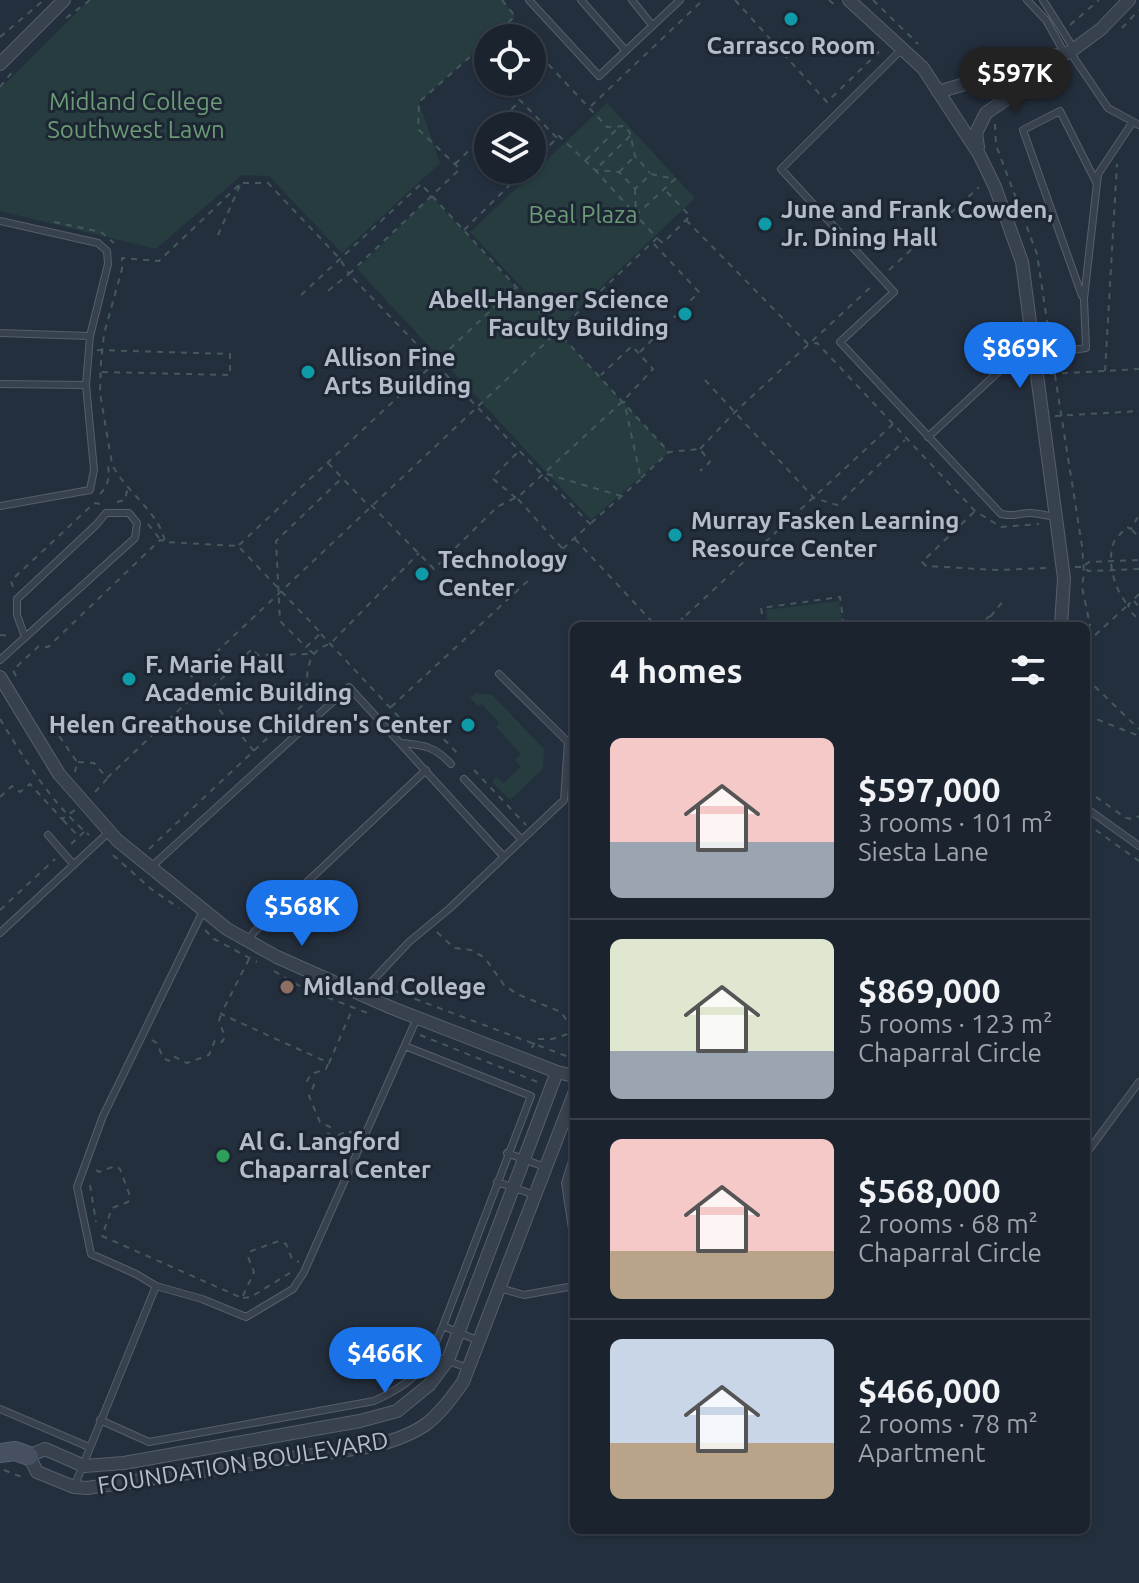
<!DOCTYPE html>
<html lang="en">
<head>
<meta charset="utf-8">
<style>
  body { margin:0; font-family:Ubuntu,sans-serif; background:#282f3a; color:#f1f3f6; height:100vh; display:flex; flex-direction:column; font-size:30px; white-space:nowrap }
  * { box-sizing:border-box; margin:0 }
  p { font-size:26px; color:#a0a4aa }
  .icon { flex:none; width:44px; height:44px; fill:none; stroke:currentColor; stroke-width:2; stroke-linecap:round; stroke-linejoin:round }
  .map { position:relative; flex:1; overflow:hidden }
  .panel { position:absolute; left:570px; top:622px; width:520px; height:912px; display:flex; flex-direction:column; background:#1b232e; border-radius:12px; box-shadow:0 2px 6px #0004,0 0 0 2px #39404a }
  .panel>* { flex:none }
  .controls { position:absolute; left:474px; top:24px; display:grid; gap:16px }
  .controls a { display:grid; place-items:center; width:72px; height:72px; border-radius:50%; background:#1b232e; box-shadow:0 2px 6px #0004,0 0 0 2px #39404a; font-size:40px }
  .price { position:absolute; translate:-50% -68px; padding:0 18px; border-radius:28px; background:#1a73e8; color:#fff; font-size:26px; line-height:52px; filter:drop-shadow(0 2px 4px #0008) }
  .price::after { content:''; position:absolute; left:50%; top:48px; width:24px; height:18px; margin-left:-12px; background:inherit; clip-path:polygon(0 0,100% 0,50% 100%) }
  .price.active { background:#222; color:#fff }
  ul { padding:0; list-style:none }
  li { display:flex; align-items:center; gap:24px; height:200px; padding:0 40px }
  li+li { border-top:2px solid #39404a }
  li span { display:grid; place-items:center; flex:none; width:224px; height:160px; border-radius:12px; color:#555 }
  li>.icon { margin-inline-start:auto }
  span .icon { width:96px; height:96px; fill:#fffc; stroke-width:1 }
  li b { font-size:34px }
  h2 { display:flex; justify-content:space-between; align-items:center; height:96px; padding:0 40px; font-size:34px }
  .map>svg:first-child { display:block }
</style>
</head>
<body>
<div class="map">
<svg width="1139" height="1583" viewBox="0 0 1139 1583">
  <rect width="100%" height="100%" fill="#242f3e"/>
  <path fill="#263c3f" d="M92 0H502L515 16 419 102 440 163 342 253 269 176 242 175 156 249 0 211V89L83 6Z
    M607 103 695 198 559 327 470 232Z
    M431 196 669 452 591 520 357 269Z
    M839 601 843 626H768L766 610Z
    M475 693 492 695 544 749 543 769 510 800 492 782 496 777 503 783 521 767 515 760 521 754 496 727 499 723 482 704 478 706 470 698Z"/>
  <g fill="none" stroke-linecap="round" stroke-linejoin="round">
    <g stroke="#565f6c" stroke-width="8">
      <path id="lane" d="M529 0 599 76 680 0
        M581 0 626 51
        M632 0 652 25
        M1027 0 1046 20 1064 52
        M1043 0 1074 49
        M902 49 781 169 894 292 840 342 1001 514C1016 517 1015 514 1028 513 1038 512 1046 517 1056 516
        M1070 52 1108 108 1139 125
        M0 221 98 243 107 251 108 264 90 336 0 333
        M1082 296 1023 130 1060 111 1096 182
        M0 384 86 385 94 470 90 490 0 506
        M86 385 90 336
        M928 437 1008 363 1024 357 1086 348 1084 299 1098 174 1132 123
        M0 660 135 538 137 523 129 513H106L96 525 17 599V615L25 637
        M402 743C425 745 435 747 451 764
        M464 779 522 840
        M1086 808 1139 846
        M48 835 74 865
        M150 868 349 687 504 857
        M203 911 103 1116 77 1187 91 1254 136 1274 156 1286 202 1299 246 1317 293 1289 304 1272 417 1018
        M0 933 109 832
        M248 941 254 932 426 770
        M361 993 409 942 450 908 564 800 568 742 499 674
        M507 1153 545 1167
        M1086 1154 1139 1082
        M574 1155 565 1183 574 1242
        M497 1182 535 1195
        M499 1288 524 1295 574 1286
        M443 1326 479 1341
        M431 1355 468 1368
        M0 1409 89 1447
        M100 1420 149 1442 374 1401C418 1380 424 1370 443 1326L531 1096 405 1046
        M74 1487 156 1286"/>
    </g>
    <g stroke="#565f6c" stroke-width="14">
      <path id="street" d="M849 0 923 68 979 154 995 187 1022 262 1064 578 1061 626
        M0 64 64 0
        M938 92 985 78 1033 57 1060 55
        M978 147 976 133 986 113 1043 74 1060 55 1070 52 1101 29 1129 0
        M0 677 59 774 117 840 227 929 277 957 392 1008 557 1072 574 1076
        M557 1072 448 1360 429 1385 397 1411 360 1421 124 1463 84 1466 45 1449 29 1456 37 1472 74 1487 87 1488 374 1446C422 1433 434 1423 463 1382L574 1094"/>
    </g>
    <g stroke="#565f6c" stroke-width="20">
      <path id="secondary" d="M0 1453 15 1451 29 1456"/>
    </g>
    <path stroke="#44595c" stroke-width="2" stroke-dasharray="6 6" stroke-linecap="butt" d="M502 0 515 16 509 22 524 38
      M735 0 827 102 883 48
      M829 0 837 7
      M873 0 918 44
      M66 18 90 0
      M1070 25 1099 0
      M1122 28 1139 10
      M0 37 44 0
      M491 38 508 23
      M488 41 419 102 418 129 460 169 349 274 590 524 546 564
      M532 47 607 127 625 126 630 133 635 156 650 173
      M475 54 488 67
      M502 82 557 138
      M0 87 13 71
      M591 106 703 0
      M995 124 996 145 1037 254 1050 341
      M494 126 519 102
      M630 136 595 170 636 215
      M586 160 618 128
      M455 164 488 132
      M619 172 634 157
      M243 183H268L340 259 349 274 324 294
      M635 189 636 214
      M686 220 808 344 817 343 975 511 1001 527 1039 524
      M54 222 101 232 114 243
      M464 230 525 170
      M218 235 241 183 159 261 122 258V269L104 334 101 362 100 393 112 464C125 492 159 511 165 542L238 546 321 633 306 647 280 621 276 541 342 478
      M658 239 663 243 690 216 665 190
      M889 270 979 187
      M301 295 421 184 669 452
      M97 350 230 354V375L101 372
      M640 352 699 292 652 242
      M1053 363 1082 546 1084 572 1082 587 1090 625 1086 630
      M1105 371 1117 164
      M1050 374 1139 369
      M705 380 814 498 837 505 905 440
      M1055 416 1139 411
      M700 449 735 412 873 285
      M328 463 368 505
      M547 474 621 496
      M641 478 669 452 700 449 710 462 700 471
      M100 494C108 486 110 477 108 466L111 465
      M516 498 492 478 519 451
      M117 502 125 500 128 487
      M371 505 434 569 497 507 515 498
      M974 512 922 562 926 566 997 570 1049 568
      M591 523 641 479 624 401
      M148 524 159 538
      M1132 530 1139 537
      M575 539 656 626
      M239 545 515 288
      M562 548 517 498 624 400 653 369 632 346 601 375
      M1085 565 1089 562 1139 560
      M1075 567H1084L1088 571 1139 569
      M13 587 11 581 17 575 91 506 95 503 100 504
      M1139 594 1128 605 1132 613 1139 620
      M1134 601 1139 607
      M671 626 683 618
      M684 626 683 618 893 424
      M764 626 761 608 840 597 844 626
      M956 626 963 620 969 626
      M976 626 990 616
      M999 626 991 616 1003 601
      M1086 631 1093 637 1128 605C1115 591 1106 561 1114 542 1117 537 1122 532 1127 527L1131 529 1139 515
      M321 634 413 732 438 733 460 756
      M0 635 10 636
      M16 676 13 670 39 646 48 647 160 540 164 541
      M1086 678 1139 729
      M212 688 252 649 258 655 314 654 307 648
      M391 707 531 578
      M1086 715 1139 736
      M0 719C25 760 52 804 89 835
      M49 732 57 733 77 762 75 772
      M254 751 217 707 221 699 212 688 206 692 191 676 657 238 636 215 675 179 651 174 635 189 619 172 595 170 559 136 532 163
      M78 762 94 763 107 778 201 689
      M474 770 526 825
      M1086 790 1126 818 1134 819 1139 816
      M95 792 107 779
      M0 797 12 786 20 792 30 784 62 819 75 810
      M63 820 78 836
      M1086 823 1139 861
      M71 844 84 832
      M149 849 307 701C307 679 303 651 330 644L419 553
      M113 855 151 889 179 908
      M0 910 55 859
      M205 930 214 939 257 962
      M437 932 454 948 471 950 485 958 504 985 517 994 561 1012 574 1031
      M249 959 221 1014 329 1063 352 1010
      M274 971 303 988 370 1014
      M381 986 574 1059
      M420 1035 540 1083
      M152 1040 157 1043 163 1058 169 1061 173 1056 187 1063 209 1055 215 1040 222 1042 225 1037 219 1021 221 1014
      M532 1048 536 1039H552L574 1032
      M328 1064 326 1069 311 1074 307 1081 314 1085 309 1096 320 1122 330 1127 327 1133 334 1137 348 1131 355 1134
      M96 1170 99 1172 115 1166 120 1169 130 1196 128 1202 112 1208 102 1236 242 1298 254 1272 248 1257 251 1251 279 1241 286 1244 292 1259 299 1262
      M90 1185 96 1222
      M243 1298 251 1297 293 1271
      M4 1470 24 1478"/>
    <use href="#lane" stroke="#38414e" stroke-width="6"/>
    <use href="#street" stroke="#38414e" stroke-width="12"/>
    <use href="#secondary" stroke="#465061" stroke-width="18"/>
  </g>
  <g fill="#0f9aa8" stroke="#1d2633" stroke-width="3">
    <circle cx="791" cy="19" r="8"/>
    <circle cx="765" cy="224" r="8"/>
    <circle cx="685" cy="314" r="8"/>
    <circle cx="308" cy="372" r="8"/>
    <circle cx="675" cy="535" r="8"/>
    <circle cx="422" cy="574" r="8"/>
    <circle cx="129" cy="679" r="8"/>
    <circle cx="468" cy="725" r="8"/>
  </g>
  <circle fill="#8d6e63" stroke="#1d2633" stroke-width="3" cx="287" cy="987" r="8"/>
  <circle fill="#2e9e5b" stroke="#1d2633" stroke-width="3" cx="223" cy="1156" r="8"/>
  <g text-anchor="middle" stroke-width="6" stroke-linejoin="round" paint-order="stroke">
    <g font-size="24" font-weight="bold" fill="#b4bcc9" stroke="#1d2633" text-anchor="start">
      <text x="791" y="54" text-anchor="middle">Carrasco Room</text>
      <text x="781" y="218">June and Frank Cowden,<tspan x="781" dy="28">Jr. Dining Hall</tspan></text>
      <text x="669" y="308" text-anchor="end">Abell-Hanger Science<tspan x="669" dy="28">Faculty Building</tspan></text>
      <text x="324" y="366">Allison Fine<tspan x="324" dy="28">Arts Building</tspan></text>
      <text x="691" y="529">Murray Fasken Learning<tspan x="691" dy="28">Resource Center</tspan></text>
      <text x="438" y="568">Technology<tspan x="438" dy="28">Center</tspan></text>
      <text x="145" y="673">F. Marie Hall<tspan x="145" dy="28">Academic Building</tspan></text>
      <text x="452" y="733" text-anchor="end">Helen Greathouse Children's Center</text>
      <text x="303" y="995">Midland College</text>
      <text x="239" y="1150">Al G. Langford<tspan x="239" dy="28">Chaparral Center</tspan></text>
    </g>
    <g font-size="24" fill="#6b9a76" stroke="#1d2633">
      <text x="136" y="110">Midland College<tspan x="136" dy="28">Southwest Lawn</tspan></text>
      <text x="583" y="223">Beal Plaza</text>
    </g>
    <g font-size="24" fill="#b4bcc9" stroke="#1d2633">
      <text transform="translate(243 1463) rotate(-9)" y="8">FOUNDATION BOULEVARD</text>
    </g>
  </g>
</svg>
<div class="controls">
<a><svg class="icon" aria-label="locate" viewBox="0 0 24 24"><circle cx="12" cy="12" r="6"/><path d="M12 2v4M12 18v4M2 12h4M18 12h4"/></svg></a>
<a><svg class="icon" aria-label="layers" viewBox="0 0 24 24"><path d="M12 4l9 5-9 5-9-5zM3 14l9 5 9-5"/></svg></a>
</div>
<b class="price active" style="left:1015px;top:115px">$597K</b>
<b class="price" style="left:1020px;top:390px">$869K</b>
<b class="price" style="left:302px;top:948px">$568K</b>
<b class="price" style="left:385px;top:1395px">$466K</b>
<section class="panel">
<h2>4 homes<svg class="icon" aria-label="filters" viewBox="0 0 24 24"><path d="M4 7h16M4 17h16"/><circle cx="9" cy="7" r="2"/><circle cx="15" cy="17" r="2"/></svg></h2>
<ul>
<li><span style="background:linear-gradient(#f6c9c9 65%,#9aa5b1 0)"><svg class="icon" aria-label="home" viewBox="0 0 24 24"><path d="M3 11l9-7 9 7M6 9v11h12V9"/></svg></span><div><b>$597,000</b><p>3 rooms · 101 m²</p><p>Siesta Lane</p></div></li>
<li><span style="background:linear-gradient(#dfe7d0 70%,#9aa5b1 0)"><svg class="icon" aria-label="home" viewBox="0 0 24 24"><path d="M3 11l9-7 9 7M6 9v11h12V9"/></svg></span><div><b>$869,000</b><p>5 rooms · 123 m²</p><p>Chaparral Circle</p></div></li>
<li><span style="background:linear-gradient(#f6c9c9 70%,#b9a48a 0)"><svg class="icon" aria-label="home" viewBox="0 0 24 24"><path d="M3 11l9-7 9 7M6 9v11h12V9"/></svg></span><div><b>$568,000</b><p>2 rooms · 68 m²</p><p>Chaparral Circle</p></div></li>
<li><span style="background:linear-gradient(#c9d6e8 65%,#b9a48a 0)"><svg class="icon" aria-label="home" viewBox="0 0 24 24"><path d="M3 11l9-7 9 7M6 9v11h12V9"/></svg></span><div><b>$466,000</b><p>2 rooms · 78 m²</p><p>Apartment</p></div></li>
</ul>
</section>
</div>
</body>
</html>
